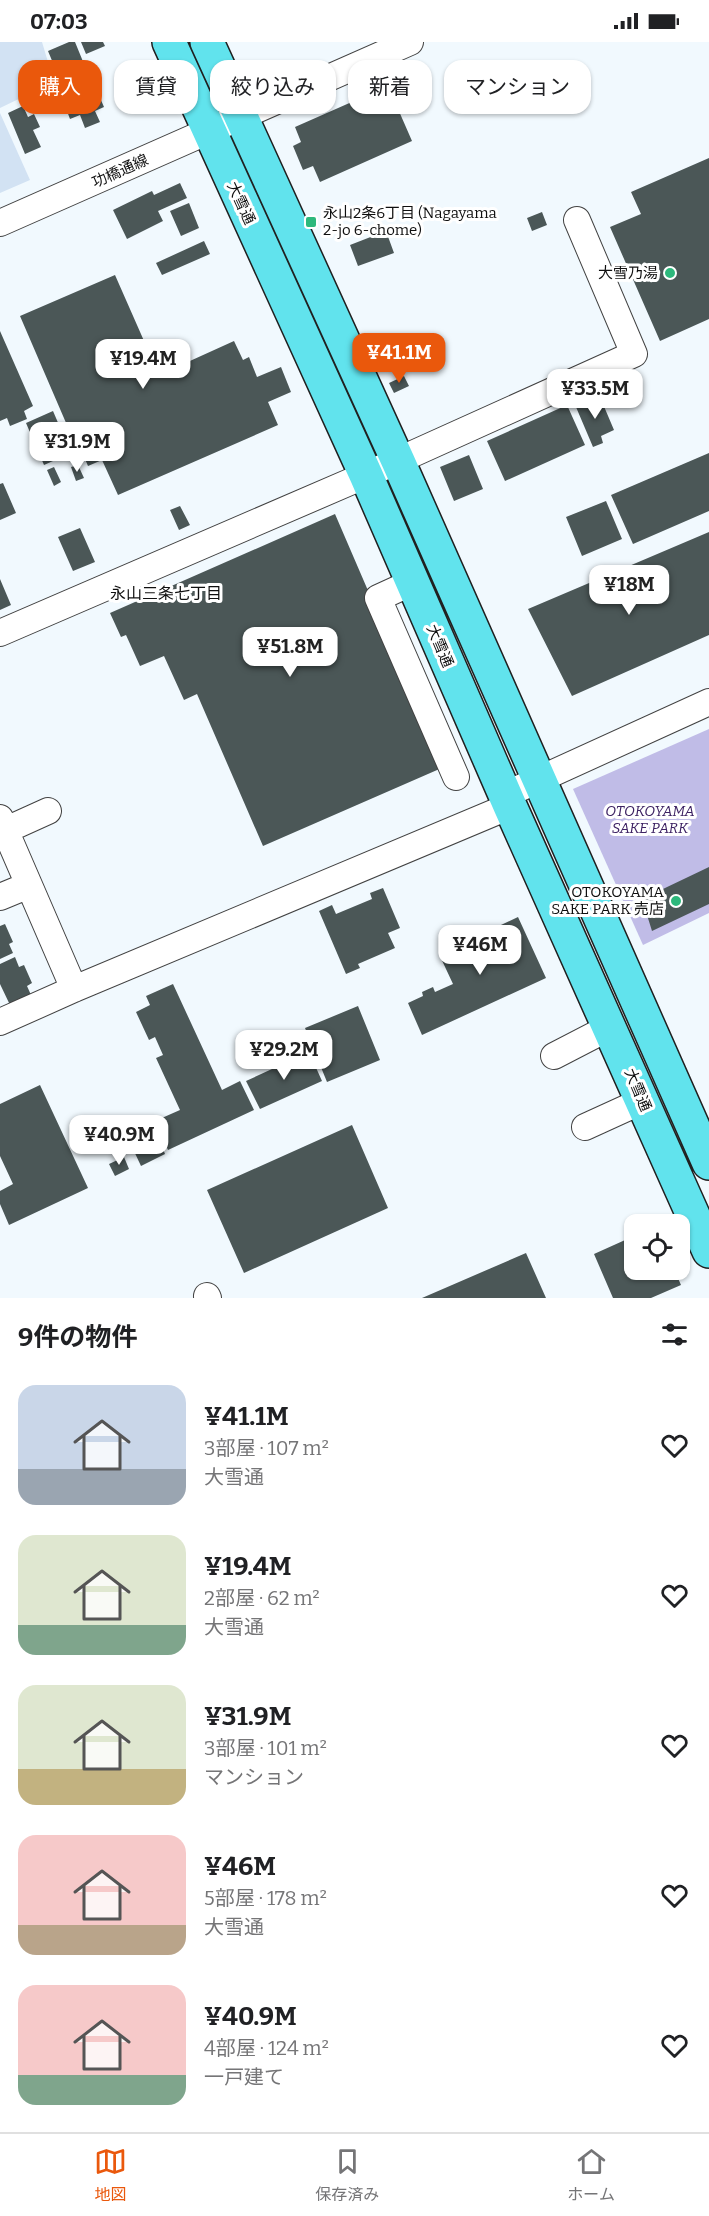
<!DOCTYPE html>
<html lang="ja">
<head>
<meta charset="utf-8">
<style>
  body { margin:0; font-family:Bitter,"Noto Sans JP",serif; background:#f6f6f6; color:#202124; height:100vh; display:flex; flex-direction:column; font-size:22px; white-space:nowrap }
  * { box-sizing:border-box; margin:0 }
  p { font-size:20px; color:#757577 }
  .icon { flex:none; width:33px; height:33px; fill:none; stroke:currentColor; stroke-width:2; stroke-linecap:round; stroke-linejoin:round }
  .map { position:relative; height:1256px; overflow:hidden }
  .sheet { display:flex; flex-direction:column; background:#fff; flex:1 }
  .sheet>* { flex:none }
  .top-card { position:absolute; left:18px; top:18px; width:674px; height:54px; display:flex; gap:12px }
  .controls { position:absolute; left:624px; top:1172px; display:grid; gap:12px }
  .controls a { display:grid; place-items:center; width:66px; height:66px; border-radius:12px; background:#fff; box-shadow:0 2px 4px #0004; font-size:30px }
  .price { position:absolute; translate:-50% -51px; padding:0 14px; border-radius:12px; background:#fff; color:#222; font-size:20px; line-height:39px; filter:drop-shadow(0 2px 3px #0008) }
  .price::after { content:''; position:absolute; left:50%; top:36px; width:18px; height:14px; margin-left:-9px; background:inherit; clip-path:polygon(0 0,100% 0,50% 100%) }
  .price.active { background:#ea580c; color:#fff }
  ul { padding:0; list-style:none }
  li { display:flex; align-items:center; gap:18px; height:150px; padding:0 18px }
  li span { display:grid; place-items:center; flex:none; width:168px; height:120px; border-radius:18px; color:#555 }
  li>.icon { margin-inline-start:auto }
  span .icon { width:72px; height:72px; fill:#fffc; stroke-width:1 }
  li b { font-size:26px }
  h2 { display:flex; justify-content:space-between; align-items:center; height:72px; padding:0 18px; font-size:26px }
  .chip { padding:0 21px; border-radius:18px; background:#fff; box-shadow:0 2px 4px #0004; font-size:21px; line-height:54px }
  .chip.active { background:#ea580c; color:#fff }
  .status { display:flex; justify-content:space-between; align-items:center; height:42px; padding:0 30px; background:#fff; direction:ltr }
  .status svg { height:16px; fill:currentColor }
  .dock { display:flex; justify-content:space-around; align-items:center; height:84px; border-top:2px solid #e0e0e0; background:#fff; font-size:16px; color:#757577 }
  .dock a { display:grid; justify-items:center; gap:3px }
  .dock .active { color:#ea580c }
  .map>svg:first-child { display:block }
</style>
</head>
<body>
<div class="status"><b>07:03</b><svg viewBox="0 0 49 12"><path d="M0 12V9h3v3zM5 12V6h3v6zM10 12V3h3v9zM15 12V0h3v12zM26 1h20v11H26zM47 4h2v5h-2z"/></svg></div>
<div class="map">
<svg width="709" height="1256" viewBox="0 0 709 1256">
  <rect width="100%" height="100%" fill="#f1f9fe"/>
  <path fill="#d2e2f3" d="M0 0H42L54 40 0 66Z
    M0 71 30 138 0 151Z"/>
  <path fill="#c0bce7" d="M709 687V871L643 903 573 747Z"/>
  <path fill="#4b5757" d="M69 0H75L84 22 58 33 48 9Z
    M81 0H103L105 4 86 12Z
    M91 35 104 65 95 69 100 80 85 86 80 73 70 77 59 48Z
    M388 44 412 99 320 140 313 124 303 128 293 104 301 100 295 85Z
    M23 64 28 75 34 72 40 85 33 88 41 105 25 112 8 71Z
    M709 116V277L660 299 610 185 641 172 631 150Z
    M180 141 187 156 158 169 163 179 127 197 113 168 152 149 154 153Z
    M189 161 199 186 181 194 170 169Z
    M542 170 547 183 532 189 527 176Z
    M386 189 394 211 358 224 350 203Z
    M204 199 210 212 162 233 156 221Z
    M115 233 159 333 234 299 243 318 249 315 257 335 281 325 291 350 268 360 278 383 118 453 102 418 88 424 85 417 82 418 20 274Z
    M0 289 33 364 24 369 27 377 10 384 7 376 0 379Z
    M404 334 409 344 394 351 389 341Z
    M600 355 614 388 601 394 603 401 593 405 576 365Z
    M567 363 585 403 505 439 487 399Z
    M53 369 71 411 44 423 26 381Z
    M709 411V469L633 502 611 453Z
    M469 413 483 447 454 459 440 425Z
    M78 423 84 436 76 439 71 425Z
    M54 425 61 440 54 444 47 428Z
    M3 441 16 471 0 478V442Z
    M606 459 622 497 582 514 566 475Z
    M180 464 190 483 179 488 170 468Z
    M335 472 444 725 263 804 197 652 184 658 164 614 140 624 126 593 121 595 110 571Z
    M80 486 95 520 73 529 58 495Z
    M709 490V593L572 654 528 567Z
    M0 537 11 563 0 568Z
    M709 825V862L652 889 642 857Z
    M383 846 400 886 388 891 395 906 358 922 360 926 346 932 319 869 332 863 336 872 372 857 370 851Z
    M518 875 546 936 422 993 408 961 423 954 422 950 433 945 435 950 453 942 439 912Z
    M5 882 13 900 9 902 13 911 0 917V884Z
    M15 915 19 925 24 923 32 941 27 944 31 953 10 963 0 942V922Z
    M173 942 222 1048 240 1039 254 1068 168 1108 155 1079 180 1068 156 1016 163 1013 155 995 149 998 136 970 150 963 146 954Z
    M358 964 380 1018 327 1040 305 986Z
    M309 1010 322 1039 260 1067 246 1039Z
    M40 1043 88 1146 9 1183 0 1162V1149L13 1142 0 1114V1062Z
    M352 1083 388 1166 244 1231 207 1148Z
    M158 1095 165 1112 141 1124 133 1107Z
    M124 1115 129 1127 115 1134 109 1122Z
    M634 1194V1227H674L681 1243 651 1256H613L594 1212Z
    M526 1211 546 1256H422Z"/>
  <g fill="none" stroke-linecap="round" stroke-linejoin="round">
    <g stroke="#424242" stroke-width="28">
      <path id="minor" d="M0 181 410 0
        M413 540 378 556 456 735
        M0 591 366 433 634 312 577 178
        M505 753 709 660
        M0 776 74 947
        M6 788 48 769
        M0 855 29 843
        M0 980 74 947 510 764
        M554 1014 610 985
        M585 1085 642 1059
        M207 1254 208 1256"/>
    </g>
    <g stroke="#202020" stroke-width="36">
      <path id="highway" d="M169 0 366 433 510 764 709 1209
        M207 0 398 419 709 1121"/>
    </g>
    <use href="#minor" stroke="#fff" stroke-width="26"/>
    <use href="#highway" stroke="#61e3ed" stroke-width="33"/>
  </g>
  <g fill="#2db87c" stroke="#fff" stroke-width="2">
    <rect x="305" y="174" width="12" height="12" rx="3"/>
    <circle cx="670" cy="231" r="6"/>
    <circle cx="676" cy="859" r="6"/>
  </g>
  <g text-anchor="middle" stroke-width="6" stroke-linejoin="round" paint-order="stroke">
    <g font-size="15" fill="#0f0f0f" stroke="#fff">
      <text transform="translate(120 129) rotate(-24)" y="5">功橋通線</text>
      <text transform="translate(241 161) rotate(65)" y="5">大雪通</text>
      <text transform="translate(440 604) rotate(67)" y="5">大雪通</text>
      <text transform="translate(638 1048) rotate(67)" y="5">大雪通</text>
    </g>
    <g font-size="15" fill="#0f0f0f" stroke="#fff" text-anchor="end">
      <text x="323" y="176" text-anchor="start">永山2条6丁目 (Nagayama<tspan x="323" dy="17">2-jo 6-chome)</tspan></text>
      <text x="658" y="236">大雪乃湯</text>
      <text x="664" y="855">OTOKOYAMA<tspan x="664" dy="17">SAKE PARK 売店</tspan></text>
    </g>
    <g font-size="15" font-style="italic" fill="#3d2263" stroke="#fff">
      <text x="650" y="774">OTOKOYAMA<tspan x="650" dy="17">SAKE PARK</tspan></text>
    </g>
    <g font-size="16" fill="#0f0f0f" stroke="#fff">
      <text x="166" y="557">永山三条七丁目</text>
    </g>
  </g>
</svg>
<div class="controls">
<a><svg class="icon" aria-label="locate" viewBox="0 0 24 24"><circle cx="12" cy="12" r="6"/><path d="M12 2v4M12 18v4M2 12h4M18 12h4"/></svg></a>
</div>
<b class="price active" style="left:399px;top:342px">¥41.1M</b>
<b class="price" style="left:143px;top:348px">¥19.4M</b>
<b class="price" style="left:595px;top:378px">¥33.5M</b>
<b class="price" style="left:77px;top:431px">¥31.9M</b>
<b class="price" style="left:629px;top:574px">¥18M</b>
<b class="price" style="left:290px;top:636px">¥51.8M</b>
<b class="price" style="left:480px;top:934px">¥46M</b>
<b class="price" style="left:284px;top:1039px">¥29.2M</b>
<b class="price" style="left:119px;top:1124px">¥40.9M</b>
<div class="top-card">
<a class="chip active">購入</a>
<a class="chip">賃貸</a>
<a class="chip">絞り込み</a>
<a class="chip">新着</a>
<a class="chip">マンション</a>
</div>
</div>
<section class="sheet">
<h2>9件の物件<svg class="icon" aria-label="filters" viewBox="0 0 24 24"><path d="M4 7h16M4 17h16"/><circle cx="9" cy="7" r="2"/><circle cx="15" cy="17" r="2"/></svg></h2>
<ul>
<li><span style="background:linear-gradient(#c9d6e8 70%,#9aa5b1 0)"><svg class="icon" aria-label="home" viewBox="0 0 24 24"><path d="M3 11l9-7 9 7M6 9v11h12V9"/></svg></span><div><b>¥41.1M</b><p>3部屋 · 107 m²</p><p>大雪通</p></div><svg class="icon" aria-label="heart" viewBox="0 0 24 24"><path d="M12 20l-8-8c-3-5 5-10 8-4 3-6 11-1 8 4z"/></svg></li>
<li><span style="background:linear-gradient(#dfe7d0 75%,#7fa58c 0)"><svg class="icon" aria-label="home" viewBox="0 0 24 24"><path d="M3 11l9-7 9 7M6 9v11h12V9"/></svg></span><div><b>¥19.4M</b><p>2部屋 · 62 m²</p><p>大雪通</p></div><svg class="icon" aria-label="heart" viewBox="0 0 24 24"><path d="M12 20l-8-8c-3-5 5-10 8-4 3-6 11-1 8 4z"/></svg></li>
<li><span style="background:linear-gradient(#dfe7d0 70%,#c2b280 0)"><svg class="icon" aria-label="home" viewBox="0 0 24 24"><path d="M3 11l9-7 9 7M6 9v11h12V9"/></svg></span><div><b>¥31.9M</b><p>3部屋 · 101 m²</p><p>マンション</p></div><svg class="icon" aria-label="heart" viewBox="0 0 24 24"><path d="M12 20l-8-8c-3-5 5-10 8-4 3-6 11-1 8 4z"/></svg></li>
<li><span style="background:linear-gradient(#f6c9c9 75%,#b9a48a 0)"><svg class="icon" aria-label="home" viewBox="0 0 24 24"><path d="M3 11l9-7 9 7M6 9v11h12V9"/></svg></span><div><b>¥46M</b><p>5部屋 · 178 m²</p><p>大雪通</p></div><svg class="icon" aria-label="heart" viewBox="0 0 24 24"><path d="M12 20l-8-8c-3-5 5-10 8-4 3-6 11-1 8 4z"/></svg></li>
<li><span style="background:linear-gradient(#f6c9c9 75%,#7fa58c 0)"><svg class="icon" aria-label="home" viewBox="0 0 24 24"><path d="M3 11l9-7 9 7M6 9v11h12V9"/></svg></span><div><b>¥40.9M</b><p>4部屋 · 124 m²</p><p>一戸建て</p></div><svg class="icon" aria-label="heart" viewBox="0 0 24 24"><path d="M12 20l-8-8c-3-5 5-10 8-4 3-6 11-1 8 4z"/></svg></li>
</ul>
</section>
<nav class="dock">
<a class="active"><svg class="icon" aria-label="map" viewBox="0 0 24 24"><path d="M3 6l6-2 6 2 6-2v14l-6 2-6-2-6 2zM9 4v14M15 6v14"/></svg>地図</a>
<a><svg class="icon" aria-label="saved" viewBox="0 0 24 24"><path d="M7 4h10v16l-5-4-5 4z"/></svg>保存済み</a>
<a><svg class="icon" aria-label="home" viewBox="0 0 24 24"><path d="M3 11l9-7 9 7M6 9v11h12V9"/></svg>ホーム</a>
</nav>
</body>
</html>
